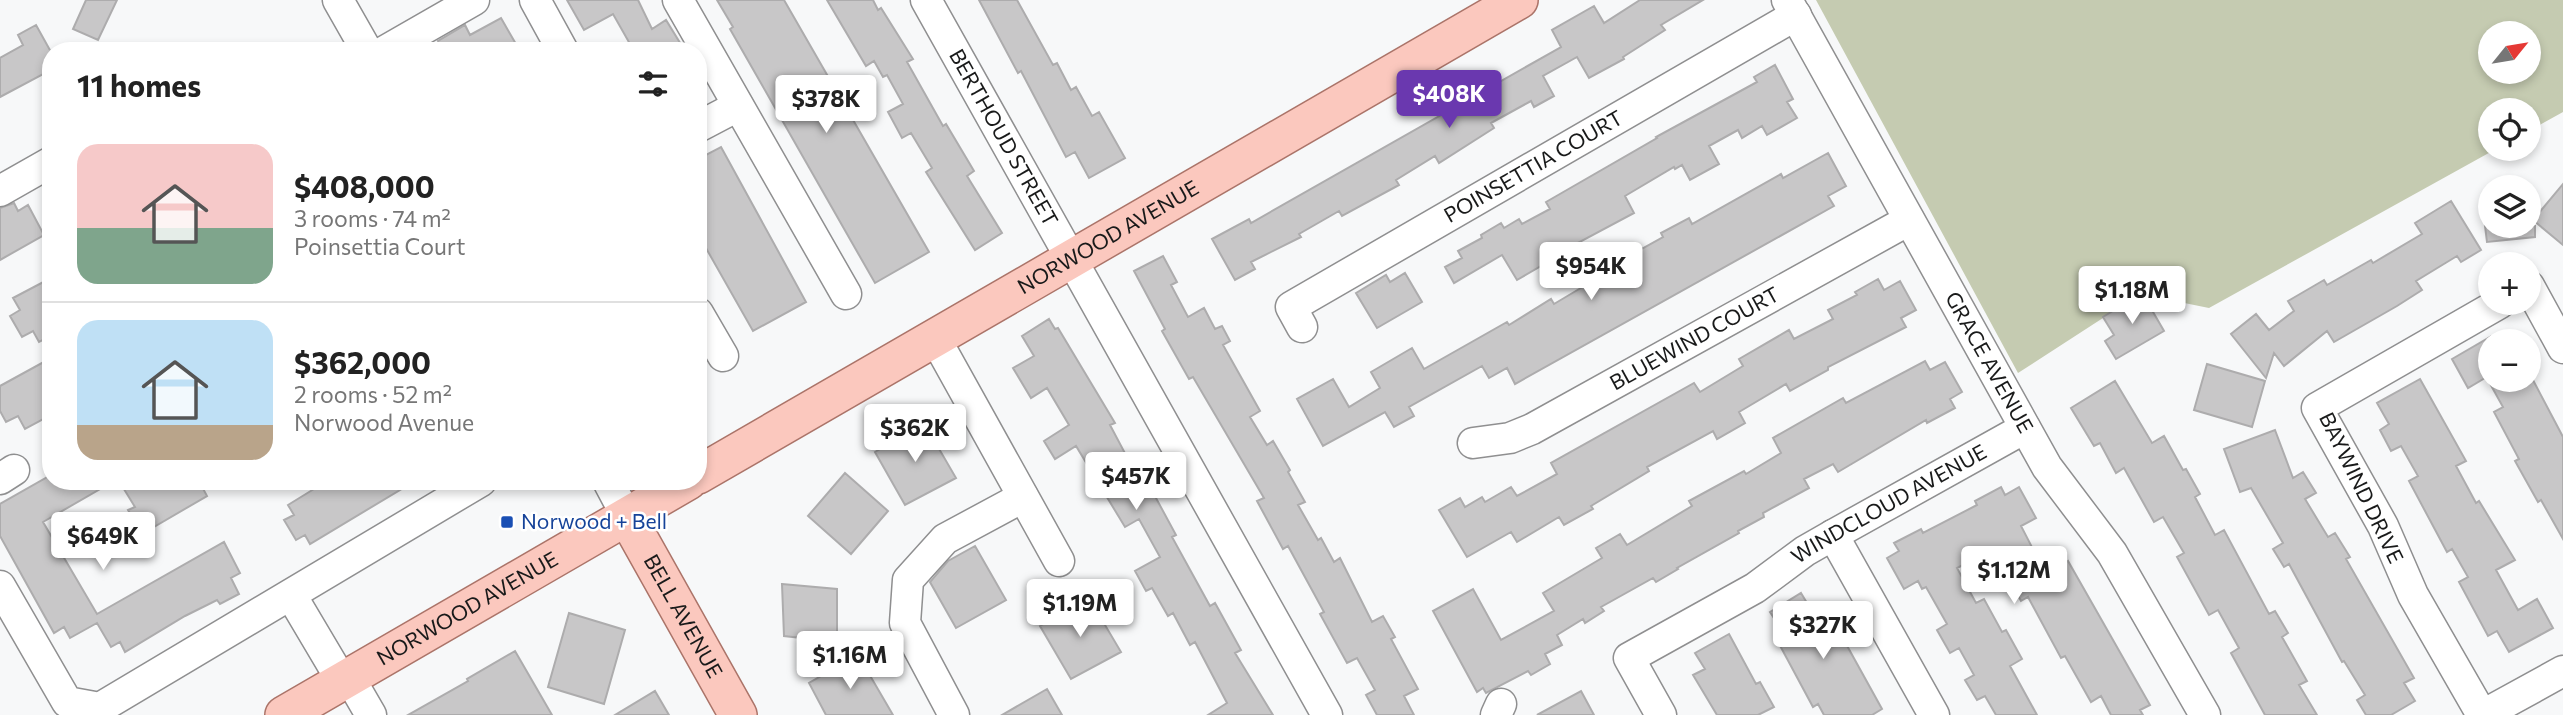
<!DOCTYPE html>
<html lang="en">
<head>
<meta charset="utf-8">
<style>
  body { margin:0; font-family:Commissioner,sans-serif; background:#f2f2f2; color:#222; height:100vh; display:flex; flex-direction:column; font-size:26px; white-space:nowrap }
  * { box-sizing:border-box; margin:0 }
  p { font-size:23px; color:#767676 }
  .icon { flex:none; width:38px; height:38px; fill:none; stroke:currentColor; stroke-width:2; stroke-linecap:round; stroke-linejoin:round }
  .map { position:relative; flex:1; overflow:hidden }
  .panel { position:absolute; left:42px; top:42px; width:665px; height:448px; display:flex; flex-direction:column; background:#fff; border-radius:28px; box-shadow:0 4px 10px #0003 }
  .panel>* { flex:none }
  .needle { width:46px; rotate:60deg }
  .controls { position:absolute; left:2478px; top:21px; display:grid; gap:14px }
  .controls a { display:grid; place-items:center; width:63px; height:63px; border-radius:50%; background:#fff; box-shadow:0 4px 10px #0003; font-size:35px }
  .price { position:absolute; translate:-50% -60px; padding:0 16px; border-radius:7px; background:#fff; color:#222; font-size:23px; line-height:46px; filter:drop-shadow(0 2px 4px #0008) }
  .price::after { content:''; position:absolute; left:50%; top:42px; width:21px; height:16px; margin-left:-10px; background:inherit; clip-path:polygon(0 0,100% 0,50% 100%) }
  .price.current { background:#6a38af; color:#fff }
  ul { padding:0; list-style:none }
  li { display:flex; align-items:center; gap:21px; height:175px; padding:0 35px }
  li+li { border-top:2px solid #e0e0e0 }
  li span { display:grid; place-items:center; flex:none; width:196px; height:140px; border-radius:21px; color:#555 }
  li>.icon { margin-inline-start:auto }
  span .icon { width:84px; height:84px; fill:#fffc; stroke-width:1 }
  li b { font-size:30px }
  h2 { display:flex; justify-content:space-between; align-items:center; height:84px; padding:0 35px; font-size:30px }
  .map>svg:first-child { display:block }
</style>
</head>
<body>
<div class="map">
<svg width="2563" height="715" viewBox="0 0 2563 715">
  <rect width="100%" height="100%" fill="#f7f8f9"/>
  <path fill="#c5cbb1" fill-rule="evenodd" d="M1816 0H2563V112L2529 131V110H2490V149H2496L2209 308 2140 294 2018 373ZM2490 33H2529V72H2490Z"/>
  <path fill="#c8c7c8" stroke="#adacad" stroke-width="2" d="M86 0H117L98 40 73 29Z
    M567 0H638L652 29 666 20 685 51H634L613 14 584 30Z
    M717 0H784L929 252 875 283 730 29 733 27Z
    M827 0H873L878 10 881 8 913 59 907 62 943 126 946 124 974 171 967 176 1002 233 975 250 926 172 932 168 911 133 902 138 888 112 903 104 887 75 883 77 874 61 866 66Z
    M979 0H1017L1053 65 1057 63 1071 90 1076 87 1092 116 1099 112 1125 158 1089 178 1075 152 1066 157 1021 71 1018 73Z
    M1640 0H1703L1661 25 1665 30 1623 57 1624 59 1589 78 1577 57 1543 76 1554 96 1534 107 1531 101 1491 123 1494 128 1439 163 1435 156 1396 180 1399 185 1342 216 1339 211 1299 234 1301 237 1251 262 1255 269 1235 280 1212 239 1249 219 1251 223 1561 47 1552 30 1594 6 1604 23Z
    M501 18 520 51H443L438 41 465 25 470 35Z
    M36 25 51 52V70L0 97V58L23 45 18 35Z
    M1775 65 1793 99 1787 102 1797 118 1767 135 1762 126 1742 138 1738 130 1709 146 1719 164 1690 180 1682 165 1675 169 1674 167 1625 196 1634 213 1544 261 1546 263 1517 280 1502 255 1454 283 1445 267 1462 258 1458 251 1482 238 1481 235 1501 223 1504 228 1519 219 1522 224 1550 209 1546 202 1657 138 1656 137 1757 82 1754 77Z
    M721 147 806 302 753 331 698 234V159Z
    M1828 153 1846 186 1828 196 1834 206 1515 384 1507 368 1489 378 1482 366 1409 407 1414 416 1394 427 1385 412 1323 446 1297 399 1333 379 1349 407 1380 388 1371 372 1412 348 1424 369 1507 322 1509 325 1551 299 1554 304 1606 273 1604 270 1663 237 1661 233 1689 218 1692 224 1781 174 1783 178Z
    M2563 184V245L2533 220Z
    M2451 201 2481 250 2461 262 2457 256 2416 281 2422 290 2397 306 2334 342 2327 331 2284 366 2274 353 2266 378 2231 334 2256 314 2269 330 2294 311 2288 301 2324 280 2327 285 2371 260 2373 263 2422 234 2415 223Z
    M14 203 18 211 28 205 44 235 0 260V208Z
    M2485 226H2535V237L2487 242Z
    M1163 256 1177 282 1171 285 1188 317 1204 308 1215 329 1222 326 1230 341 1223 345 1260 411 1250 417 1267 445 1273 441 1290 470 1288 472 1305 502 1298 505 1318 540 1321 538 1334 562 1340 558 1372 622 1383 616 1395 637 1391 639 1418 689 1404 696 1414 715H1377L1366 695 1375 690 1357 658 1347 663 1320 614 1324 612 1288 546 1283 549 1257 501 1264 498 1193 377 1189 379 1162 331 1165 329 1134 271Z
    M1405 273 1422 302 1377 328 1356 293 1386 275 1390 282Z
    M51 278V336L39 342 33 331 22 337 10 316 20 310 13 298Z
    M1878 279 1884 290 1900 281 1916 310 1901 318 1906 327 1828 367V370L1790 391 1786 384 1739 412 1745 423 1717 439 1713 431 1647 467 1649 471 1591 506 1593 509 1564 525 1559 517 1517 542 1511 532 1467 557 1439 510 1460 498 1465 507 1482 497 1485 502 1511 487 1517 496 1557 474 1551 463 1694 383 1700 392 1743 366 1739 359 1789 330 1794 339 1833 319 1828 310 1857 295 1855 292Z
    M2142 293 2164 331 2116 359 2105 341 2114 335 2103 317Z
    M1049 319 1055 329 1058 328 1115 423 1110 425 1127 457 1120 461 1139 494 1150 487 1176 535 1172 537 1210 606 1215 603 1241 650 1235 653 1273 715H1208L1227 703 1195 642 1190 645 1173 613 1168 616 1152 588 1146 591 1135 571 1160 557 1139 519 1125 527 1076 446 1055 459 1044 441 1069 425 1047 388 1031 398 1013 368 1034 356 1022 336Z
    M2490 337V375L2468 388 2452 359Z
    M51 358V415L25 429 18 416 6 422 0 411V386Z
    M1925 361 1930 370 1945 362 1962 392 1950 399 1955 408 1927 423 1926 420 1838 472 1833 464 1804 479 1809 488 1763 513 1764 517 1738 531 1739 533 1677 568 1678 569 1656 582 1653 578 1601 607 1604 611 1585 623 1583 619 1557 635 1562 645 1545 654 1550 664 1531 675 1528 671 1486 693 1483 688 1477 692 1433 611 1473 589 1501 640 1554 611 1543 593 1602 558 1596 548 1620 534 1627 545 1692 506 1689 501 1744 471 1746 474 1781 453 1773 438 1843 398 1846 403Z
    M2207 364 2265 381 2252 427 2194 410Z
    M2420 379 2466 461 2456 466 2476 503 2479 501 2515 560 2496 570 2518 610 2537 599 2553 628 2509 652 2497 631 2488 636 2459 582 2468 577 2452 549 2447 552 2409 481 2418 476 2401 446 2391 451 2380 430 2389 424 2377 403Z
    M2488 380H2533L2563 437V539L2541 500 2538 502 2515 461 2519 459 2494 412 2503 407Z
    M2115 381 2152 443 2164 436 2183 470 2186 469 2200 494 2195 497 2215 535 2224 530 2269 614 2275 611 2288 633 2282 637 2307 681 2299 685 2317 715H2265L2231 653 2239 648 2218 610 2209 615 2177 557 2184 553 2163 517 2154 522 2124 468 2116 473 2100 443 2094 446 2071 408Z
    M924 423 956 478 905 505 875 452Z
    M2275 430 2293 478 2303 472 2316 493 2305 499 2328 537 2335 533 2350 557 2346 559 2414 678 2404 683 2415 701 2391 715H2366L2357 700 2365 695 2344 661 2342 662 2289 564 2284 567 2273 549 2283 543 2251 488 2240 492 2224 449Z
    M845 473 888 511 851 554 808 516Z
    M51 475V481H114L43 522 97 614 224 542 240 573 231 578 239 594 220 604 217 600 185 616 125 652 120 642 111 647 97 623 70 638 64 627 54 633 0 536V504Z
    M119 481H199L207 496 142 534 128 510 135 507Z
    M327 481H415L310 544 305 535 296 540 284 520 294 515 288 505Z
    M2001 487 2005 495 2019 487 2036 518 2021 526 2036 555 2048 549 2058 567 2068 561 2150 705 2140 710 2143 715H2111L2101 696 2091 702 2065 656 2061 658 2028 597 2021 601 1993 550 1957 568 1976 603 1984 599 2002 632 2006 630 2022 659 2010 666 2037 715H1996L1985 696 1977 700 1965 680 1974 675 1959 648 1950 653 1937 630 1947 624 1926 587 1922 589 1918 581 1904 589 1887 558 1899 551 1894 543 1921 529 1923 533 1977 505 1975 501Z
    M975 546 1006 600 956 628 930 582 948 561Z
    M782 584 837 589V642L784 636Z
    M1801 593 1813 613 1825 606 1882 709 1872 715H1824L1818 704 1813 707 1777 640 1785 635 1770 612Z
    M1089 598 1121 652 1071 679 1040 626Z
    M569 613 625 630 604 704 548 687Z
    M1729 634 1756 684 1760 682 1774 707 1758 715H1717L1693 675 1705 669 1695 653Z
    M515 651 552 715H408L468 681 467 679Z
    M858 655 893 715H826L809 683Z
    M1047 689 1062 715H1002Z
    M655 691 669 715H615Z
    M1581 691 1594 715H1537Z"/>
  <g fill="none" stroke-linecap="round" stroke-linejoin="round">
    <g stroke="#8f8f90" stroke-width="33">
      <g id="minor">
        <path d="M338 0 367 51"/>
        <path d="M535 0 563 51"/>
        <path d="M678 0 846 294"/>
        <path id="s1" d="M926 0 1327 715"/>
        <path id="s2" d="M1787 0 2047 467 2112 553 2205 715"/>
        <path d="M385 51 474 0"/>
        <path d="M698 127 738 106"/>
        <path d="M0 191 51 162"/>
        <path d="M2529 286 2563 348"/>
        <path d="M698 313 723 356"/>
        <path id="s3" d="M1302 327 1291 307 1796 15"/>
        <path d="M935 338 1059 561"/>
        <path id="s4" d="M1473 443 1510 438 1532 429 1909 220"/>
        <path d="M0 479 14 470"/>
        <path d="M608 481 627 517"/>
        <path d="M1833 535 1934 715"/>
        <path d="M0 586 67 702 100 708 481 481"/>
        <path d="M291 595 342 681"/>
        <path d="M349 677 371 715"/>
        <path d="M954 715 905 623 908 580 945 539 1023 497"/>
        <path d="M1496 715 1501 704"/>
        <path id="s5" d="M1661 715 1629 658 1755 588 1805 551 1833 535 2025 428"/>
        <path d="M2482 715 2413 595 2383 526 2317 408 2500 303"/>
        <path d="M2483 715 2563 671"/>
      </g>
    </g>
    <g stroke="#ab7469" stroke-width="40">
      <g id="major">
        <path id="s6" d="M698 475 1519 0"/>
        <path id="s7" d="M627 517 738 715"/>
        <path id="s8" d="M284 715 688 481"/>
      </g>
    </g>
    <use href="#minor" stroke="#fff" stroke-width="30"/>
    <use href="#major" stroke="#fbc8be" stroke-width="37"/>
  </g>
  <rect fill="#1a4fb4" stroke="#fff" stroke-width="2.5" x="500" y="515" width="14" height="14" rx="3.5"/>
  <g text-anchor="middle" stroke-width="5" stroke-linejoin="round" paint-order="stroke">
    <g font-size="21" fill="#191a1a" stroke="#fff">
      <text dy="7" stroke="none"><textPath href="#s1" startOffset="158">BERTHOUD STREET</textPath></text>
      <text dy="7" stroke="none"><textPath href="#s3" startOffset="303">POINSETTIA COURT</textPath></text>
      <text dy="7" stroke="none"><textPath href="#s6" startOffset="474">NORWOOD AVENUE</textPath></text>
      <text dy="7" stroke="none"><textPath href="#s4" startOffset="247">BLUEWIND COURT</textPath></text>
      <text dy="7" stroke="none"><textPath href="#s2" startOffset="415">GRACE AVENUE</textPath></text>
      <text transform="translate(2361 488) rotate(64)" y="7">BAYWIND DRIVE</text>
      <text dy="7" stroke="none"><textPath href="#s5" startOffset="368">WINDCLOUD AVENUE</textPath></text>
      <text dy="7" stroke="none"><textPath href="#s8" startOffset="212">NORWOOD AVENUE</textPath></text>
      <text dy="7" stroke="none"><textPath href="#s7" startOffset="114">BELL AVENUE</textPath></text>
    </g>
    <g font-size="21" fill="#164399" stroke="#fff" text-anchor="start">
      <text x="521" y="529">Norwood + Bell</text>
    </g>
  </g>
</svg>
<div class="controls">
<a><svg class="needle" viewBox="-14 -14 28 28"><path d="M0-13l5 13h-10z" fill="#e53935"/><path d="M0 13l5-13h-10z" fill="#767676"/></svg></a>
<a><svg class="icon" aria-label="locate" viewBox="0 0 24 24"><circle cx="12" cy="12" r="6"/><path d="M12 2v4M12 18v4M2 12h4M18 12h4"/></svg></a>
<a><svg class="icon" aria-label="layers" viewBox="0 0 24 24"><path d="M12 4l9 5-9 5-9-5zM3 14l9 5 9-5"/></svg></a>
<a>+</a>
<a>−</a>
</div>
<b class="price current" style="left:1449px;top:130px">$408K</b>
<b class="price" style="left:826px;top:135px">$378K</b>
<b class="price" style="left:1591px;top:302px">$954K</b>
<b class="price" style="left:2132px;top:326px">$1.18M</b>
<b class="price" style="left:915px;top:464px">$362K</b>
<b class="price" style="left:1136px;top:512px">$457K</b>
<b class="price" style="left:103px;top:572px">$649K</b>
<b class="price" style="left:2014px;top:606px">$1.12M</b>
<b class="price" style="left:1080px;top:639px">$1.19M</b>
<b class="price" style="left:1823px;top:661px">$327K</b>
<b class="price" style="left:850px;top:691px">$1.16M</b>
<section class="panel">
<h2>11 homes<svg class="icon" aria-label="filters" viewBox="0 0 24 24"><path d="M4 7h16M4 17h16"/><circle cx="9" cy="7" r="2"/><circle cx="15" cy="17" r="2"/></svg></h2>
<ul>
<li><span style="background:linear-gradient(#f6c9c9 60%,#7fa58c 0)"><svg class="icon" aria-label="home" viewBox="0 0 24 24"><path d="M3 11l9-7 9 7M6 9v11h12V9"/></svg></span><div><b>$408,000</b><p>3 rooms · 74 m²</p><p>Poinsettia Court</p></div></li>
<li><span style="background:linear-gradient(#bfe0f5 75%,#b9a48a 0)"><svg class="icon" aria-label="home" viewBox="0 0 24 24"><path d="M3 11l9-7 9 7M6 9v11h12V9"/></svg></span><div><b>$362,000</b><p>2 rooms · 52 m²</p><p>Norwood Avenue</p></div></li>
</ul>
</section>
</div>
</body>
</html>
